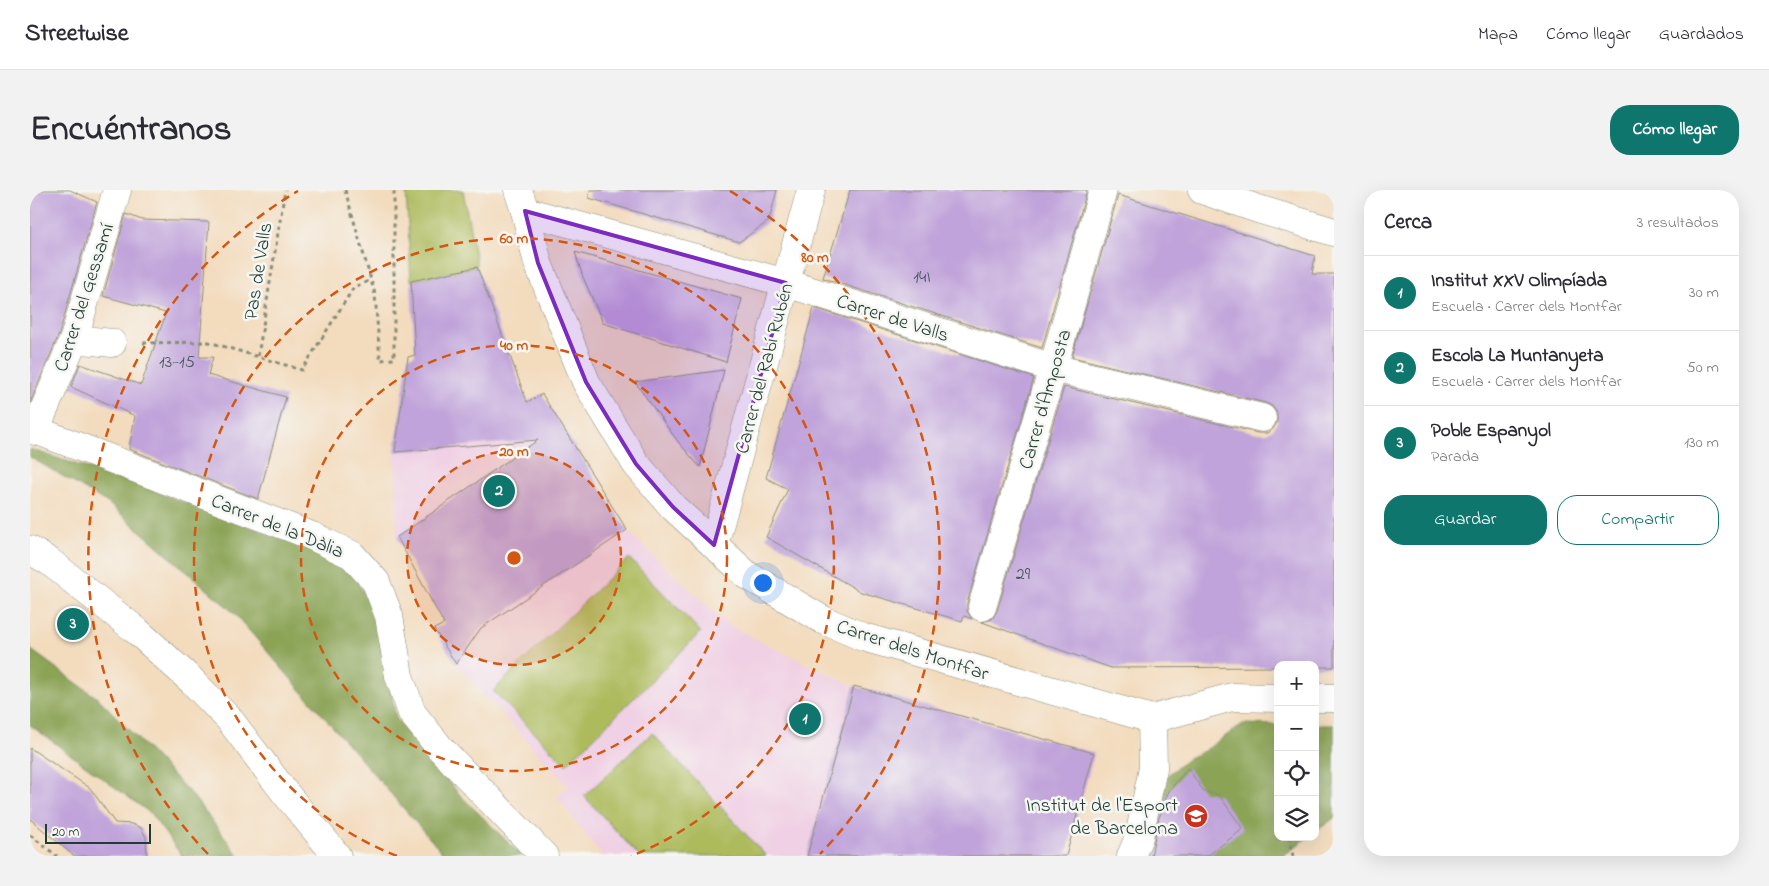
<!DOCTYPE html>
<html lang="es">
<meta charset="utf-8">
<style>
body{margin:0;font-family:"Indie Flower",sans-serif;background:#f2f2f3;color:#2b2b33}
.controls{position:absolute;right:15px;bottom:15px;display:grid;overflow:hidden;border-radius:10px;box-shadow:0 5px 20px #0002}
.controls button{width:45px;height:45px;display:grid;place-items:center;padding:0;border:0;border-bottom:1px solid #e1e1e2;background:#fff;color:#2b2b33;font:25px sans-serif}
.scale{position:absolute;left:15px;bottom:12px;width:106px;box-sizing:border-box;padding-left:5px;border:2px solid #1f3d34;border-top:0;font-size:14px;line-height:18px;white-space:nowrap;color:#1f3d34;-webkit-text-stroke:4px #f6f6f2;paint-order:stroke}
.you{position:absolute;left:732px;top:392px;width:18px;height:18px;margin:-12px;border:4px solid #fff;border-radius:50%;background:#1a73e8;box-shadow:0 0 0 8px #1a73e833}
.badge{display:grid;place-items:center;width:32px;height:32px;border-radius:50%;background:#0f766e;color:#fff;font-size:16px;font-weight:700}
.pin{position:absolute;translate:-50% -50%;border:2px solid #fff;box-shadow:0 1px 5px #0006}
.list{margin:0;padding:0;list-style:none}
h2{display:flex;justify-content:space-between;align-items:center;height:65px;margin:0;padding:0 20px;font-size:21px}
h2 small{font-size:16px;font-weight:400;color:#7c7c81}
.list li{display:grid;grid-template-columns:32px 1fr auto;gap:15px;align-items:center;box-sizing:border-box;height:75px;padding:0 20px;border-top:1px solid #e1e1e2}
.list b{display:block;font-size:19px;white-space:nowrap}
.list p{margin:0;font-size:16px;white-space:nowrap;color:#7c7c81}
.list em{font-size:16px;font-style:normal;color:#7c7c81}
.actions{display:flex;gap:10px;padding:15px 20px}
.actions a{flex:1;padding:11px 0;border:1px solid #0f766e;border-radius:20px;text-align:center;font-size:18px;color:#0f766e}
.actions .main{background:#0f766e;color:#fff}
.icon{flex:none;width:28px;height:28px;fill:none;stroke:currentColor;stroke-width:2;stroke-linecap:round;stroke-linejoin:round}
.map{position:relative;flex:none;width:1304px;height:666px;overflow:hidden;border-radius:20px}
header{display:flex;align-items:center;gap:30px;box-sizing:border-box;height:70px;padding:0 25px;background:#fff;border-bottom:1px solid #e1e1e2}
header strong{font-size:24px}
nav{display:flex;gap:28px;margin-inline-start:auto;font-size:18px}
.intro{display:flex;align-items:center;justify-content:space-between;box-sizing:border-box;height:120px;padding:0 30px}
h1{margin:0;font-size:35px}
.button{padding:12px 22px;border-radius:20px;background:#0f766e;color:#fff;font-size:18px;font-weight:700}
main{display:flex;gap:30px;padding:0 30px}
aside{flex:1;background:#fff;border-radius:20px;box-shadow:0 5px 20px #0002}
.map>svg:first-child{display:block}
.built{fill:#f0d0e4}
.green{fill:#adbb5d;stroke:#667c48}
.forest{fill:#8aa354;stroke:#547044}
.building{fill:#c0a3da}
.lines{fill:none;stroke-linecap:round;stroke-linejoin:round}
.street-casing{stroke:#898c78;stroke-width:29}
.secondary-casing{stroke:#898c78;stroke-width:29}
.path{stroke:#898c78;stroke-width:3;stroke-dasharray:4 4;stroke-linecap:butt}
.street{stroke:#fff;stroke-width:28}
.secondary{stroke:#fff;stroke-width:28}
.marked{fill:#7b2cbf;fill-opacity:0.2;stroke:#7b2cbf;stroke-width:4;stroke-linejoin:round}
.ring{fill:none;stroke:#d45610;stroke-width:2.5;stroke-dasharray:9 6}
.labels{text-anchor:middle;stroke-width:5;stroke-linejoin:round;paint-order:stroke}
.number-label{font-size:18px;fill:#47565e}
.street-label{font-size:20px;fill:#1f3d34;stroke:#f6f6f2}
.poi-label{font-size:20px;fill:#1f3d34;stroke:#f6f6f2;text-anchor:end}
.centre{fill:#d45610;stroke:#f6f6f2;stroke-width:2.5}
.ring-label{font-size:15px;text-anchor:middle;font-weight:bold;fill:#d45610;stroke:#f6f6f2;stroke-width:5;stroke-linejoin:round;paint-order:stroke}
</style>
<header>
<strong>Streetwise</strong>
<nav><a>Mapa</a><a>Cómo llegar</a><a>Guardados</a></nav>
</header>
<div class="intro"><h1>Encuéntranos</h1><a class="button">Cómo llegar</a></div>
<main>
<div class="map">
<svg width="1304" height="666" viewBox="0 0 1304 666">
<rect width="100%" height="100%" fill="#f6f6f2"/>
<filter id="ink" filterUnits="userSpaceOnUse"><feTurbulence type="fractalNoise" baseFrequency=".02" numOctaves="2"/><feDisplacementMap in="SourceGraphic" scale="10" xChannelSelector="R" yChannelSelector="G"/><feConvolveMatrix kernelMatrix="1 2 1 2 8 2 1 2 1" color-interpolation-filters="sRGB"/></filter>
<filter id="wash" filterUnits="userSpaceOnUse"><feTurbulence type="fractalNoise" baseFrequency=".0096" numOctaves="4" result="noise"/><feDisplacementMap in="SourceGraphic" scale="20" xChannelSelector="R" yChannelSelector="G"/><feGaussianBlur stdDeviation="1.12" result="paint"/><feColorMatrix in="noise" values="0 0 0 0 0 0 0 0 0 0 0 0 0 0 0 0 0 1.4 0 .05"/><feComposite in="paint" operator="in"/></filter>
<g filter="url(#wash)">
<rect width="100%" height="100%" fill="#f3dbbd"/>
<polygon class="built" points="447,77 497,212 512,204 597,341 699,436 823,496 1064,563 1039,657 1051,666 572,666 527,607 538,596 426,474 404,439 414,434 367,347 365,262 378,167 385,165 381,91"/>
<g class="green">
<polygon points="376,0 433,0 447,77 381,91"/>
<polygon points="599,368 671,442 536,575 463,501"/>
<polygon points="622,543 736,666 609,666 554,606"/>
</g>
<g class="forest">
<polygon points="0,259 108,295 311,371 344,416 366,528 429,604 492,666 415,666 203,422 78,313 0,267"/>
<polygon points="0,459 70,510 162,605 209,666 152,666 120,623 0,535"/>
<polygon points="1213,534 1248,535 1248,647 1278,647 1253,666 1110,666 1134,588 1159,568 1174,561"/>
<polygon points="1285,535 1304,535 1304,628 1285,642"/>
</g>
<g id="blocks">
<g class="building">
<polygon points="0,0 40,0 67,12 29,144 0,213"/>
<polygon points="560,0 747,0 739,31 709,52 559,8"/>
<polygon points="820,0 1057,0 1012,158 793,88"/>
<polygon points="1088,5 1285,66 1282,84 1304,84 1304,477 1285,477 1285,475 1248,475 1248,477 1081,478 952,432 962,429 967,421 1034,197 1228,243 1237,243 1243,239 1247,232 1247,223 1242,216 1236,213 1042,167"/>
<polygon points="96,24 112,30 179,32 169,167 183,167 178,185 256,207 228,309 99,259 105,226 41,197 50,174 111,195 136,123 73,106"/>
<polygon points="545,62 712,109 696,172 573,133 553,87"/>
<polygon points="447,77 497,212 512,204 597,340 451,438 426,474 404,439 414,434 367,347 508,250 365,262 378,167 385,165 381,91"/>
<polygon points="784,118 1004,188 937,413 937,421 942,429 934,426 932,431 831,402 736,347 758,299 736,288"/>
<polygon points="694,180 670,277 649,253 605,192"/>
<polygon points="824,496 1064,563 1036,666 777,666"/>
<polygon points="0,558 60,598 85,633 102,634 111,638 116,647 117,666 44,666 0,629"/>
<polygon points="1158,578 1174,602 1189,605 1213,639 1177,666 1121,666 1128,631 1135,610 1139,601"/>
</g>
</g>
</g>
<g filter="url(#ink)">
<use href="#blocks" fill-opacity="0" stroke="#898c78" stroke-width="1"/>
<g class="lines">
<g class="street-casing">
<g id="street">
<polyline points="488,0 495,21 508,73 556,192 606,274 643,317 717,385 793,430 833,447 1122,529 1202,507 1248,508"/>
<polyline points="1172,0 1228,19 1304,42"/>
<polyline points="495,21 756,93 1023,178 1232,228"/>
<polyline points="44,149 82,153"/>
<polyline points="0,238 282,346 322,365 346,392 359,426 369,486 382,523 410,558 514,666"/>
<polyline points="5,241 44,149 87,0"/>
<polyline points="684,355 781,0"/>
<polyline points="952,417 1023,178 1073,0"/>
<polyline points="1285,508 1304,508"/>
<polyline points="1101,666 1109,647 1123,578 1122,529"/>
</g>
</g>
<g class="secondary-casing">
<polyline id="secondary" points="0,360 20,372 107,441 162,491 199,529 256,604 307,666"/>
</g>
<g class="path">
<polyline points="315,0 345,104 350,170 364,169 364,0"/>
<polyline points="113,153 179,152 272,180 324,97 341,90"/>
<polyline points="228,166 255,0"/>
<polyline points="0,645 27,666"/>
<polyline points="1259,647 1263,666"/>
</g>
<use href="#street" class="street"/>
<use href="#secondary" class="secondary"/>
</g>
</g>
<path class="marked" d="M495 21 756 93 684 355 643 317 606 274 556 192 508 73Z"/>
<circle cx="484" cy="368" r="107" fill="#d45610" fill-opacity=".12"/>
<g class="ring">
<circle cx="484" cy="368" r="107"/>
<circle cx="484" cy="368" r="213"/>
<path d="M367 666A320 320 0 1 1 601 666"/>
<path d="M178 664A426 426 0 0 1 268 1M700 1A426 426 0 0 1 790 664"/>
</g>
<defs>
<g id="university-disc" transform="scale(1.25)"><circle r="9.5" fill="#c8321e" stroke="#f6f6f2"/><path d="M0-5L7-2L0 1L-7-2ZM-4 1L0 2.5L4 1V4Q0 6-4 4Z" fill="#fff"/></g>
</defs>
<g fill-rule="evenodd">
<use href="#university-disc" x="1166" y="626"/>
</g>
<g class="labels">
<g class="number-label">
<text x="892" y="92">14I</text>
<text x="147" y="177">13-15</text>
<text x="993" y="389">29</text>
</g>
<g class="street-label">
<text transform="translate(227 81) rotate(-81)" y="7">Pas de Valls</text>
<text transform="translate(53 107) rotate(-72)" y="7">Carrer del Gessamí</text>
<text transform="translate(863 127) rotate(18)" y="7">Carrer de Valls</text>
<text transform="translate(733 178) rotate(-75)" y="7">Carrer del Rabí Rubén</text>
<text transform="translate(1014 209) rotate(-74)" y="7">Carrer d'Amposta</text>
<text transform="translate(248 335) rotate(22)" y="7">Carrer de la Dàlia</text>
<text transform="translate(883 459) rotate(18)" y="7">Carrer dels Montfar</text>
</g>
<g class="poi-label">
<text x="1148" y="621">Institut de l'Esport<tspan x="1148" dy="23">de Barcelona</tspan></text>
</g>
</g>
<circle cx="484" cy="368" r="8" class="centre"/>
<g class="ring-label">
<text x="484" y="53">60 m</text>
<text x="785" y="72">80 m</text>
<text x="484" y="160">40 m</text>
<text x="484" y="266">20 m</text>
</g>
</svg>
<div class="controls">
<button>+</button>
<button>−</button>
<button><svg class="icon" aria-label="locate" viewBox="0 0 24 24"><circle cx="12" cy="12" r="6"/><path d="M12 2v4M12 18v4M2 12h4M18 12h4"/></svg></button>
<button><svg class="icon" aria-label="layers" viewBox="0 0 24 24"><path d="M12 4l9 5-9 5-9-5zM3 14l9 5 9-5"/></svg></button>
</div>
<div class="scale">20 m</div>
<div class="you"></div>
<div class="pin badge" style="left:775px;top:529px">1</div>
<div class="pin badge" style="left:469px;top:301px">2</div>
<div class="pin badge" style="left:43px;top:434px">3</div>
</div>
<aside>
<h2>Cerca<small>3 resultados</small></h2>
<ul class="list">
<li><span class="badge">1</span><div><b>Institut XXV Olimpíada</b><p>Escuela · Carrer dels Montfar</p></div><em>30 m</em></li>
<li><span class="badge">2</span><div><b>Escola La Muntanyeta</b><p>Escuela · Carrer dels Montfar</p></div><em>50 m</em></li>
<li><span class="badge">3</span><div><b>Poble Espanyol</b><p>Parada</p></div><em>130 m</em></li>
</ul>
<div class="actions"><a class="main">Guardar</a><a>Compartir</a></div>
</aside>
</main>
